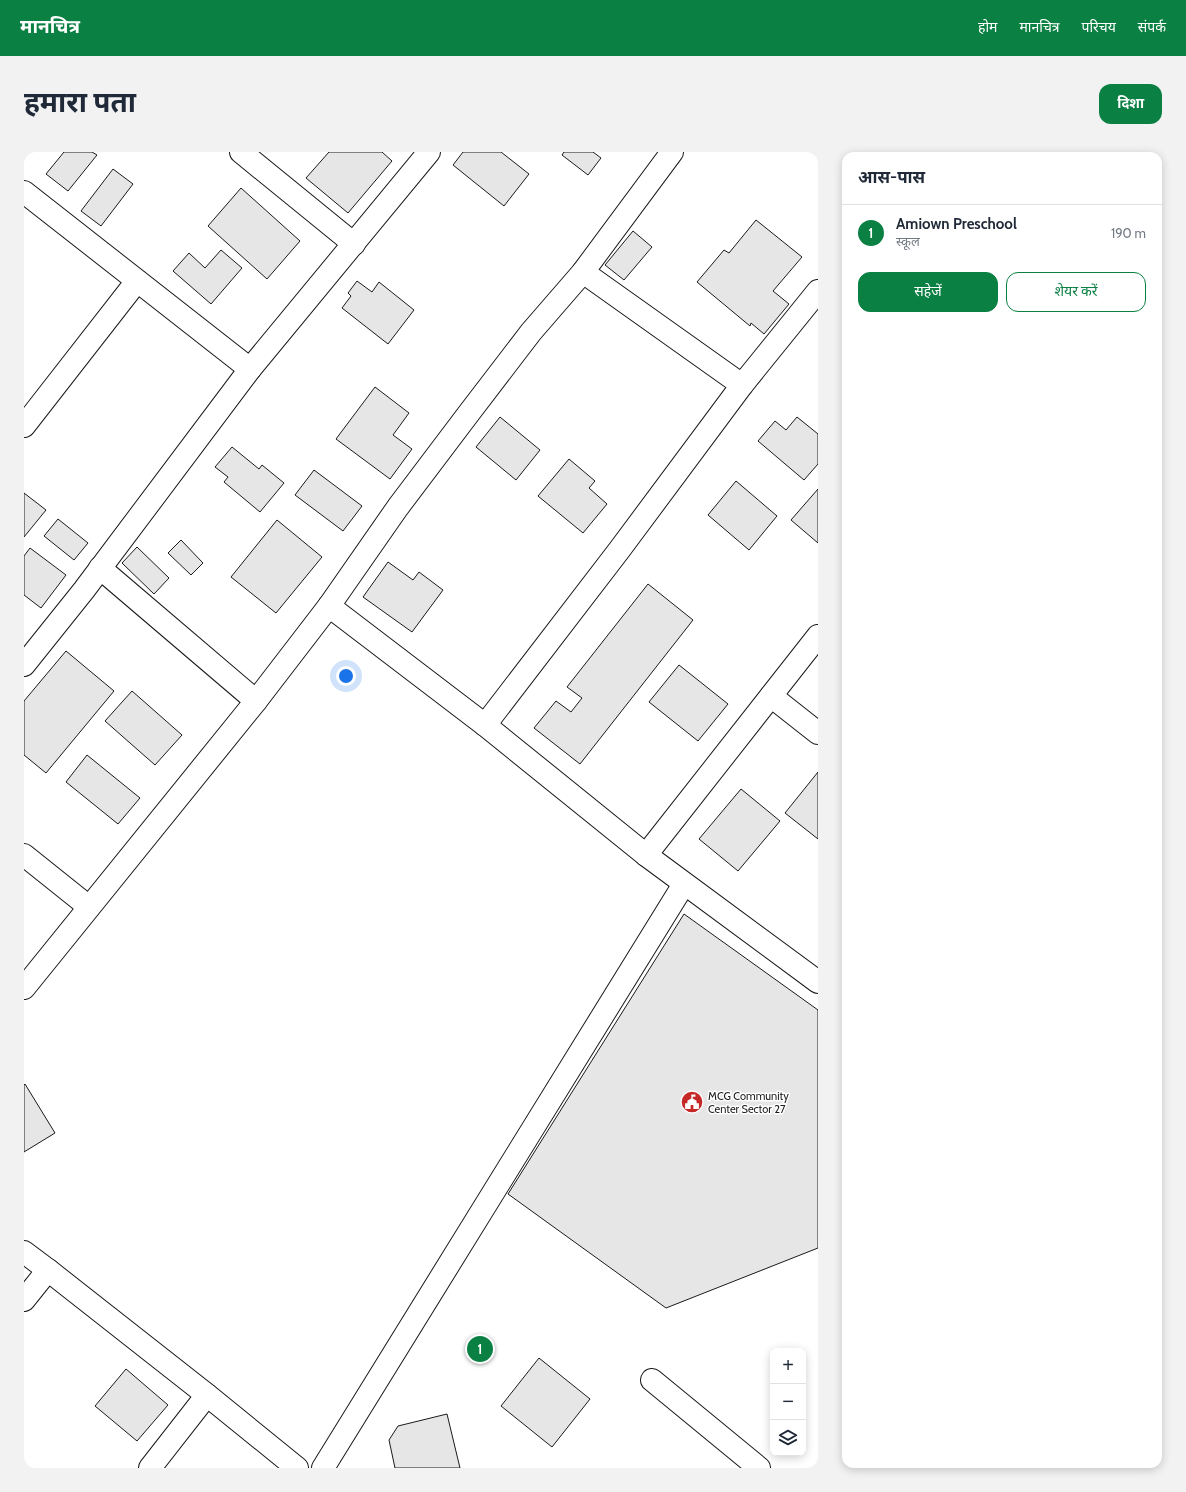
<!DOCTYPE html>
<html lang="hi">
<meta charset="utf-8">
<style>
body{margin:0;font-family:Cabin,"Noto Sans Devanagari",sans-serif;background:#f2f2f3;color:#1f2937}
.controls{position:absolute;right:12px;bottom:12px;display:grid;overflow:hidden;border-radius:8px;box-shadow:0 2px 10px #0003}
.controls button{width:36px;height:36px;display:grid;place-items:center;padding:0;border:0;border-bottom:1px solid #e0e1e3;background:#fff;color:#1f2937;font:20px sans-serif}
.you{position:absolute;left:322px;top:524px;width:14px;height:14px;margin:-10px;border:3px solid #fff;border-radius:50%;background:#1a73e8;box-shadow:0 0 0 6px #1a73e833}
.badge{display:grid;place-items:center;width:26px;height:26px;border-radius:50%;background:#0b8043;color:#fff;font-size:13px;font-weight:700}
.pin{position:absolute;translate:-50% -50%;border:2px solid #fff;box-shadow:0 1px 4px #0006}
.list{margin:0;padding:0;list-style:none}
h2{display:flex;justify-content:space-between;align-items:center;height:52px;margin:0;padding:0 16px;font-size:17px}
h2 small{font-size:13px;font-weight:400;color:#747a83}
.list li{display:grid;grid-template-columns:26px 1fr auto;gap:12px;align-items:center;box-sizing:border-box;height:56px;padding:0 16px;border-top:1px solid #e0e1e3}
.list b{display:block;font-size:15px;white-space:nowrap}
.list p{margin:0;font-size:13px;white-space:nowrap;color:#747a83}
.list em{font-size:13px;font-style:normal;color:#747a83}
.actions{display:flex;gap:8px;padding:12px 16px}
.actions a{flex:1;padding:9px 0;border:1px solid #0b8043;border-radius:12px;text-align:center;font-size:14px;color:#0b8043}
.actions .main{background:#0b8043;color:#fff}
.icon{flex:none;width:22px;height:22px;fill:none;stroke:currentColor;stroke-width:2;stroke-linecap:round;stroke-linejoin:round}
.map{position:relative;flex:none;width:794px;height:1316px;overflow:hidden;border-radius:12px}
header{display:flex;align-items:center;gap:24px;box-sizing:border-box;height:56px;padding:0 20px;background:#0b8043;color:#fff}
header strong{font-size:19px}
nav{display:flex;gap:22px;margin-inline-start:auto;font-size:14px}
.intro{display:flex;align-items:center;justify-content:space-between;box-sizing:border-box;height:96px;padding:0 24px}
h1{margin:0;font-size:28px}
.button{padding:10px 18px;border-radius:12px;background:#0b8043;color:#fff;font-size:14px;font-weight:700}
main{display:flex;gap:24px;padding:0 24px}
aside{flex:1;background:#fff;border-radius:12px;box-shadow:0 2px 10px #0003}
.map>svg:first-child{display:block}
.building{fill:#e6e6e6;stroke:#1a1a1a}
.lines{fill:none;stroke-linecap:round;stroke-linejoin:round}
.minor-casing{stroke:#1a1a1a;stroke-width:24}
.minor{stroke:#fff;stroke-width:22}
.labels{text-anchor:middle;stroke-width:3;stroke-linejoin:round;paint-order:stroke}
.poi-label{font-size:11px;fill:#1a1a1a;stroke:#fff;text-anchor:start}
</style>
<header>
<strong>मानचित्र</strong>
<nav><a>होम</a><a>मानचित्र</a><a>परिचय</a><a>संपर्क</a></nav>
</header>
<div class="intro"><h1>हमारा पता</h1><a class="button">दिशा</a></div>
<main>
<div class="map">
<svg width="794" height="1316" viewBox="0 0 794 1316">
<rect width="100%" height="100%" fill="#fff"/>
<g class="building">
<polygon points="40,0 68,0 73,3 44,39 22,22"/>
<polygon points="305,0 358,0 368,9 324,61 282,26"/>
<polygon points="439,0 477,0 505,22 480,54 429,13"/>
<polygon points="540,0 569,0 577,6 564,23 538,3"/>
<polygon points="89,17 109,32 77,74 57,59"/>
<polygon points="217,36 276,89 243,127 184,74"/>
<polygon points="732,68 778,105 749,139 765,152 740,182 727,171 726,174 673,130 700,98 705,101"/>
<polygon points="609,79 628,95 600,128 581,113"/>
<polygon points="197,98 218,116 187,152 149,119 165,101 181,116"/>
<polygon points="333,129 348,140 355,130 390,158 364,192 318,156 327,144 324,141"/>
<polygon points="351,235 385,261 369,283 388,297 366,327 312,287"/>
<polygon points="476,265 516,298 492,328 452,295"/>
<polygon points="773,265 794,282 794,312 780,328 734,289 751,269 762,278"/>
<polygon points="208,295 235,317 238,313 260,331 236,360 200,330 204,325 191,315"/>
<polygon points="545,307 571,329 565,336 583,352 559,381 514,344"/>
<polygon points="290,318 338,354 319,379 271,343"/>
<polygon points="712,329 753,364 725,398 684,363"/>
<polygon points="794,337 794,391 767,368"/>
<polygon points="0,341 22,358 0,385"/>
<polygon points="34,367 64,391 50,408 20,384"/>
<polygon points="253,368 298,405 252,461 207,425"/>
<polygon points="157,388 179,411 167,423 144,401"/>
<polygon points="113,395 145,426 130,442 98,411"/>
<polygon points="6,396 42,423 17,456 0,443 0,404"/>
<polygon points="364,410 389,428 395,420 419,438 388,480 339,445"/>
<polygon points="624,432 669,468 556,612 510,576 532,549 547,560 558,546 543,535"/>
<polygon points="42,499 90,539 22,621 0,603 0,549"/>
<polygon points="655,513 704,552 674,589 625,550"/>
<polygon points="108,539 158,583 131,613 81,569"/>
<polygon points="63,603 116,646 94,672 42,630"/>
<polygon points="794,620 794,687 761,661"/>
<polygon points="717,637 756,669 714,719 675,687"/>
<polygon points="660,762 794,858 794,1096 642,1156 484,1042"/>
<polygon points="1,932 31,981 0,1000 0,933"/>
<polygon points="515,1206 566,1247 528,1295 477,1254"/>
<polygon points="102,1217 144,1253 113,1289 71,1254"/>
<polygon points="423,1262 436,1316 371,1316 365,1288 374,1274"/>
</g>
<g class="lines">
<g class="minor-casing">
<g id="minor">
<polyline points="217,0 330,92"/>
<polyline points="0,40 226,217"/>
<polyline points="559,120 718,233"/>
<polyline points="0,274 113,129"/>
<polyline points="76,416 232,549"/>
<polyline points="305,454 461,573 622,703 794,830"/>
<polyline points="0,513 60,438 226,217 405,0"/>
<polyline points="747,544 794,581"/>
<polyline points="461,573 596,397 718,233 794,139"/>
<polyline points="0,703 65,755"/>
<polyline points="622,703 794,484"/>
<polyline points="0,836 232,549 305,454 374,355 445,261 507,180 559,120 648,0"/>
<polyline points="0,1100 24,1118"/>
<polyline points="0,1148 24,1118 183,1243 273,1316"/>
<polyline points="628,1228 735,1316"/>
<polyline points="126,1316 183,1243"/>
<polyline points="299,1316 660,732"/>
</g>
</g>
<use href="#minor" class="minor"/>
</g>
<defs>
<g id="civic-disc" transform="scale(1.15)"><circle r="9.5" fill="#c62828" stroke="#fff"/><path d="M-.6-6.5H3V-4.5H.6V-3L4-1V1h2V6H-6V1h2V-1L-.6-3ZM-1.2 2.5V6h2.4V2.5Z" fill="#fff"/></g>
</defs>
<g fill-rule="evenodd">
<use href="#civic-disc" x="668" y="950"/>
</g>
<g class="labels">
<g class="poi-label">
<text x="684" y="948">MCG Community<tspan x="684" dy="13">Center Sector 27</tspan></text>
</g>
</g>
</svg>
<div class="controls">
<button>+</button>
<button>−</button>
<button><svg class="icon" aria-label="layers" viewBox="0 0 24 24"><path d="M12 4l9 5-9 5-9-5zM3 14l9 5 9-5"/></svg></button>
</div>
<div class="you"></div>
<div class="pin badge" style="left:456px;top:1197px">1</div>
</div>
<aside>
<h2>आस-पास<small></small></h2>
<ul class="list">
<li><span class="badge">1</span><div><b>Amiown Preschool</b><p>स्कूल</p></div><em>190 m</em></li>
</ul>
<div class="actions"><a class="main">सहेजें</a><a>शेयर करें</a></div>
</aside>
</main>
